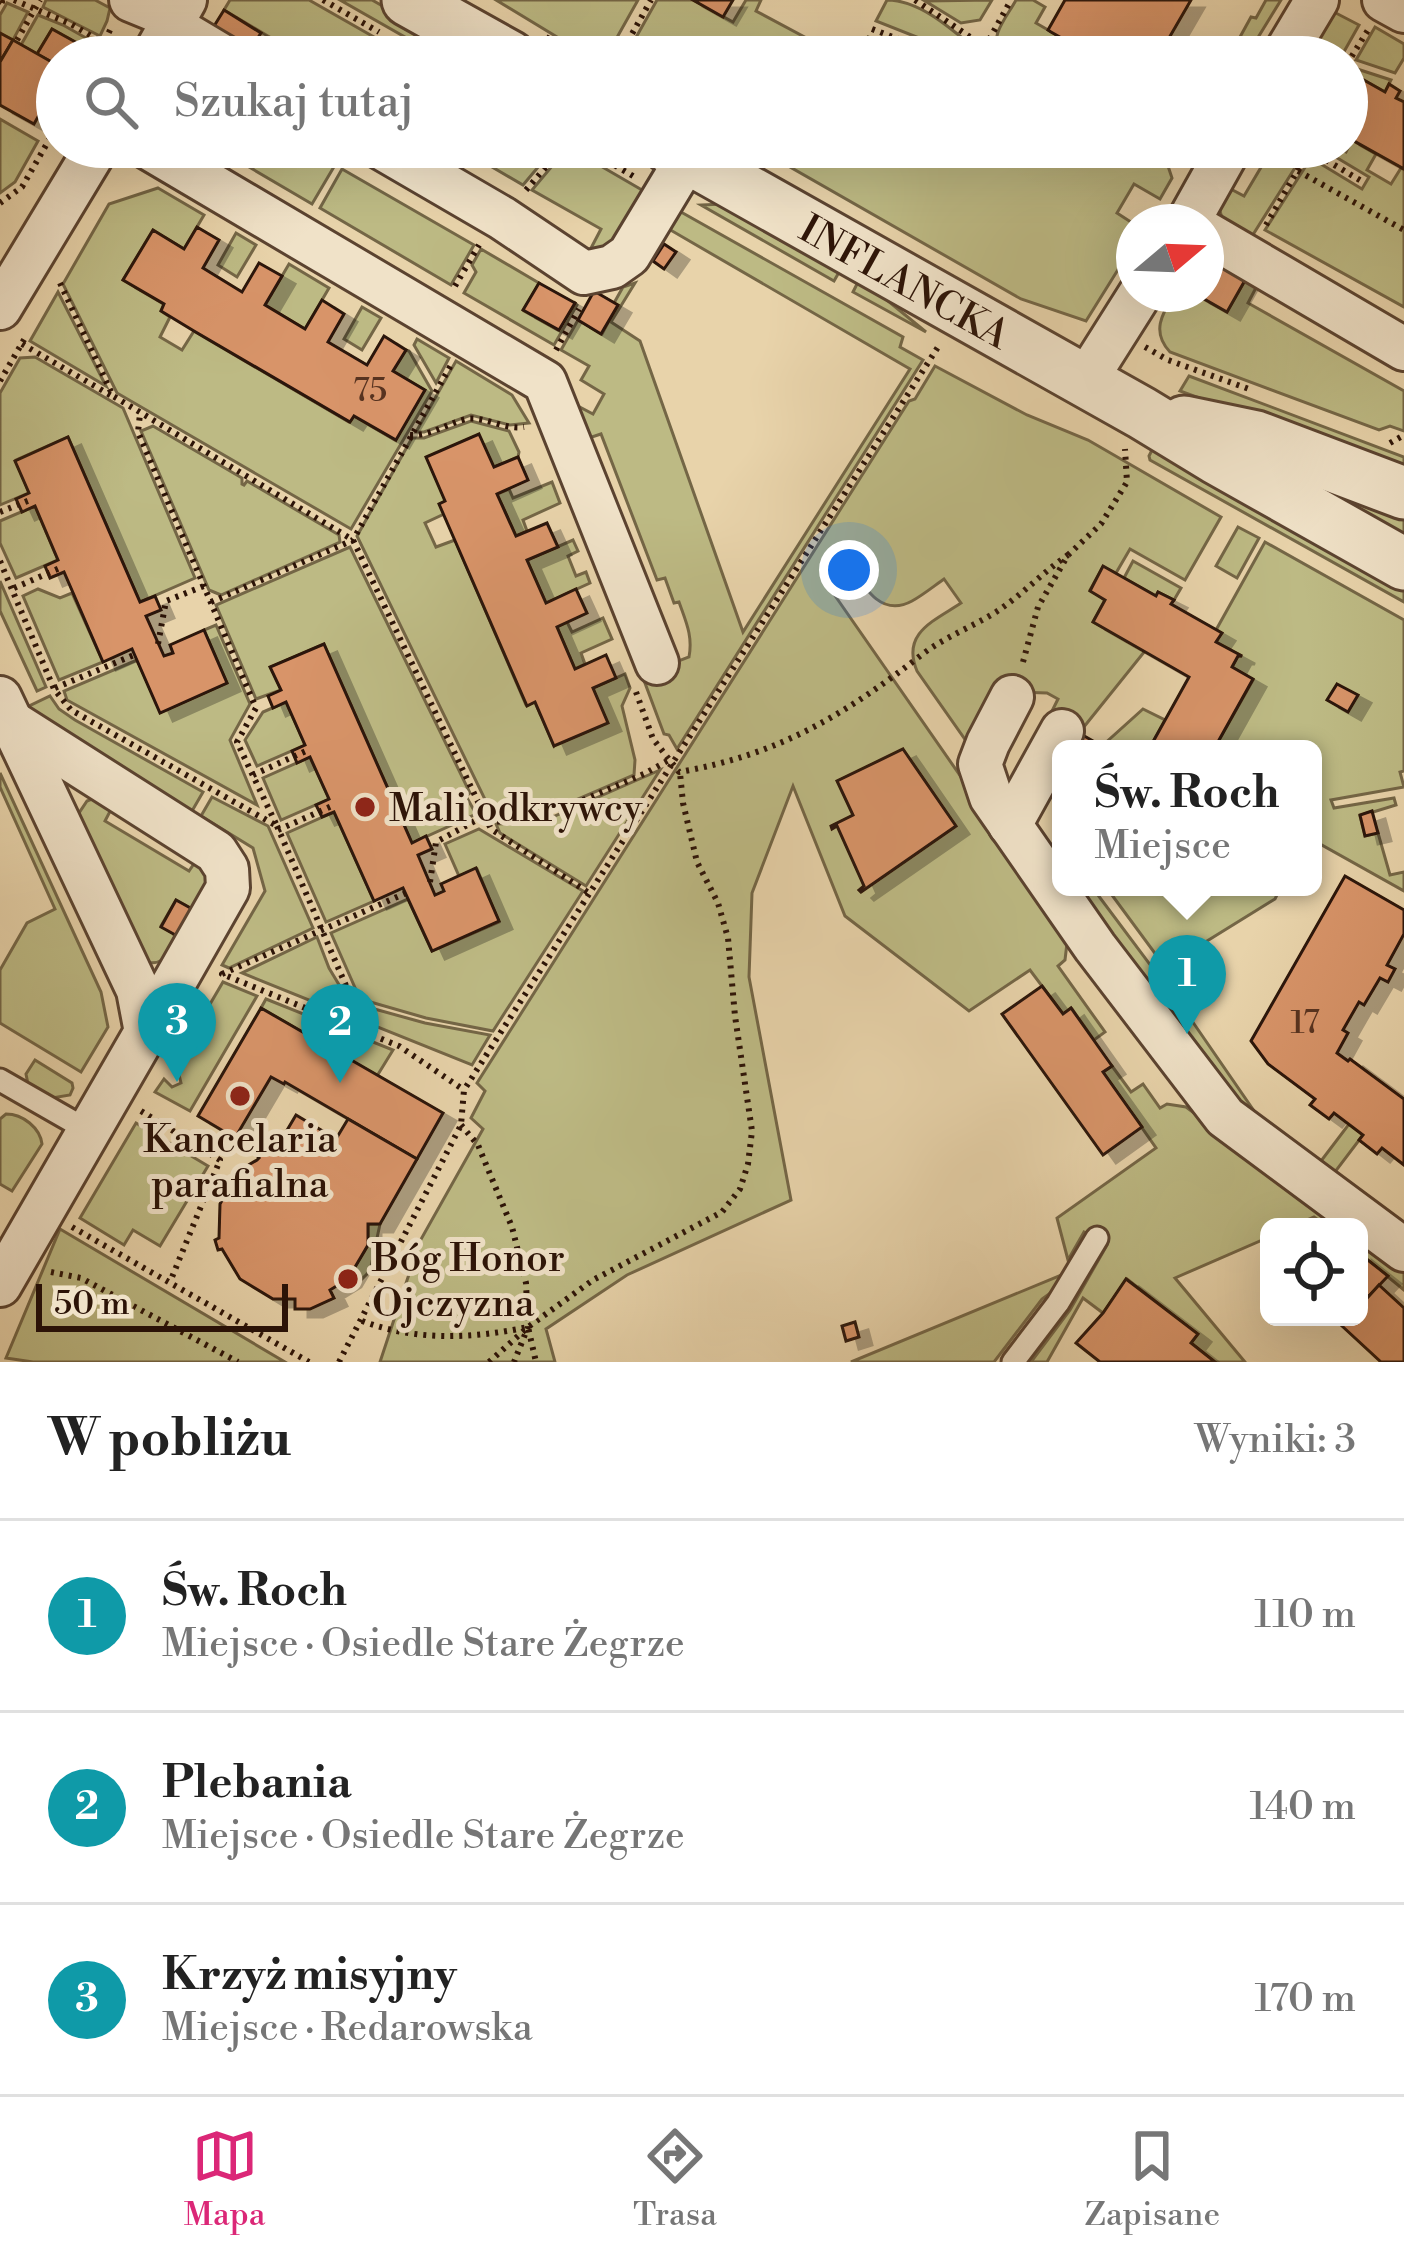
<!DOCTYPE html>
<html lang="pl">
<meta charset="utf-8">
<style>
body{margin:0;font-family:"Libre Bodoni",serif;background:#f6f6f6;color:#222}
.controls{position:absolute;right:36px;bottom:36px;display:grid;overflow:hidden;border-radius:18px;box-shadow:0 12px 48px #0002}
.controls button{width:108px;height:108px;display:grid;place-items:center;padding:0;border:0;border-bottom:3px solid #e0e0e0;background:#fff;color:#222;font:60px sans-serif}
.compass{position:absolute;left:1116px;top:204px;width:108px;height:108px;border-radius:50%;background:#fff;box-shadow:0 12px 48px #0002;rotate:71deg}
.scale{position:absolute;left:36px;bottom:30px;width:252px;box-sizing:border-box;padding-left:12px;border:6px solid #2c1307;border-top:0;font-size:33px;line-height:42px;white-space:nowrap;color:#2c1307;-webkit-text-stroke:9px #f0e2c8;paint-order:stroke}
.you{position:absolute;left:849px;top:570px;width:42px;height:42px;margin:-30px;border:9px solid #fff;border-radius:50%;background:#1a73e8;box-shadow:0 0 0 18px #1a73e833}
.badge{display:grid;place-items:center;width:78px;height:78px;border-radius:50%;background:#db2777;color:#fff;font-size:39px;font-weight:700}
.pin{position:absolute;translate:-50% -99px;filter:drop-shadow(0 3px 6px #0008)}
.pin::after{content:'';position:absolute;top:63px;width:42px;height:36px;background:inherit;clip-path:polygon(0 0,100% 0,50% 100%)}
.popup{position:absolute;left:1052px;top:740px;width:270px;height:156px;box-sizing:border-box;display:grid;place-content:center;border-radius:18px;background:#fff;filter:drop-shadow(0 3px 9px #0005);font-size:39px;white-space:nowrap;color:#767676}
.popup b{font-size:45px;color:#222}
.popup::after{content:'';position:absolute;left:50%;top:100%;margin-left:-24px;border:24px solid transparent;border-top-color:#fff}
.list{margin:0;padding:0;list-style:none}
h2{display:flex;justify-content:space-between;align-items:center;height:156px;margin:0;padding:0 48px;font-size:51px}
h2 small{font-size:39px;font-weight:400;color:#767676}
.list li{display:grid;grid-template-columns:78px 1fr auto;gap:36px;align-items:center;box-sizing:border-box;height:192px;padding:0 48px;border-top:3px solid #e0e0e0}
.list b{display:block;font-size:45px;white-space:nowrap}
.list p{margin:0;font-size:39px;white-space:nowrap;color:#767676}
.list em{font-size:39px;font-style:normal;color:#767676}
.icon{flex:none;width:66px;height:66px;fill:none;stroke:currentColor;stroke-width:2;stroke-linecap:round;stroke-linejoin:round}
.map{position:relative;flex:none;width:1404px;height:1362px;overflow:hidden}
.search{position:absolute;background:#fff;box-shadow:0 12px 48px #0002;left:36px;right:36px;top:36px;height:132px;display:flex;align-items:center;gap:30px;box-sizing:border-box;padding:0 42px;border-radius:66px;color:#767676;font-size:45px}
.sheet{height:732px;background:#fff}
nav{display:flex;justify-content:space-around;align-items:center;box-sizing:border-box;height:168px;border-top:3px solid #e0e0e0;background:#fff;font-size:33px;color:#767676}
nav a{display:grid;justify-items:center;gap:6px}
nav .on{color:#db2777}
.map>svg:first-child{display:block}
.green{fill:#bdba84;stroke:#746646;stroke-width:3}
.building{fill:#d89469;stroke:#2c1307;stroke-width:3;filter:url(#shadow)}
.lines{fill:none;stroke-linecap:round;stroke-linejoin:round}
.service-casing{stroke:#5b4330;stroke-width:27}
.minor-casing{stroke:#5b4330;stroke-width:48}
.tertiary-casing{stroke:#5b4330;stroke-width:57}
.path{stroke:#2c1307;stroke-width:6;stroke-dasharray:3 6;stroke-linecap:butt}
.service{stroke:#f0e2c8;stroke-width:21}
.minor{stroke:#f0e2c8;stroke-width:42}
.tertiary{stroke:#f0e2c8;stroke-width:51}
.poi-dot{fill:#8f2418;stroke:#f0e2c8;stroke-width:4.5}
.labels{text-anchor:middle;stroke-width:10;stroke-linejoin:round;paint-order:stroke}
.number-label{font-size:33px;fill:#573320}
.street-label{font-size:39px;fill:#2c1307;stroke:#f0e2c8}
.poi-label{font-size:39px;fill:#2c1307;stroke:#f0e2c8;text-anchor:start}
</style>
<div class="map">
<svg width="1404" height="1362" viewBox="0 0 1404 1362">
<defs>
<filter id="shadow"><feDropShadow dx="13" dy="8" stdDeviation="0" flood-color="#0004"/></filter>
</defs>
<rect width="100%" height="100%" fill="#e8d3aa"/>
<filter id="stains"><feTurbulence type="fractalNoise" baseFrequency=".00167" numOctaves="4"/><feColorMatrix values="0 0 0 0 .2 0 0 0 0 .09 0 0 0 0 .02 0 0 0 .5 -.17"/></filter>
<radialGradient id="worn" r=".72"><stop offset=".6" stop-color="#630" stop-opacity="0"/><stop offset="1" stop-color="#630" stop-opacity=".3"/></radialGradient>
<g class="green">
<polygon points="46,0 95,0 110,8 107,21 100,36 43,7"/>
<polygon points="230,0 309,0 409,57 303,57 224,10"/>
<polygon points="340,0 372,0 472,57 440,57"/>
<polygon points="496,0 638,0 606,57 590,57"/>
<polygon points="657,0 693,0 733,22 746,0 761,0 756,11 842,57 625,57"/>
<path d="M887 0C923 0 958 35 985 57H967L876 21Z"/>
<polygon points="992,0 980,20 961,23 925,1"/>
<path d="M1016 0H1033L1045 7 1036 23 1074 45 1067 57 999 55C989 35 1007 17 1016 0Z"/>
<polygon points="1266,0 1281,0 1246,57 1229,57 1251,17 1256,18"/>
<polygon points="7,3 28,12 13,40 0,33 0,15"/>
<polygon points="1332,11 1359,25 1341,57 1326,57 1307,45"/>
<polygon points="38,15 63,25 95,43 87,57 72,57 79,44 52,29 37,54 21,45"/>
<polygon points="1375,27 1404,44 1404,58 1395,73 1356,60"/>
<polygon points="868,37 918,57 857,57"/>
<polygon points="1351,67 1391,80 1385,92 1362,79 1347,106 1347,74"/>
<polygon points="0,119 38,141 15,182 0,193"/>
<polygon points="1352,140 1376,154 1367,170 1391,184 1401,168 1404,169 1404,307 1265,230 1311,158 1362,189 1369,177 1319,147 1336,147 1346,152"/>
<polygon points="215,147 304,147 335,165 312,204"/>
<polygon points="458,147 555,147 523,185"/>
<polygon points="568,147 642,190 640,203 613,248 590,250 601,229 532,190"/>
<polygon points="755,147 1135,147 1168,166 1172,178 1160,199 1134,184 1117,213 1134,224 1134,244 1086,321 1021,299"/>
<path d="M1273 147H1292L1303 155 1249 241C1224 222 1213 219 1223 185L1244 196Z"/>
<polygon points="342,169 474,245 451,285 320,208"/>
<polygon points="158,188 204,215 184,249 153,230 123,280 164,304 161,311 170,317 160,337 182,350 194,331 349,422 354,416 395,440 393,371 406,350 409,351 432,391 351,529 117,393 63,284 109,204"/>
<polygon points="724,204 842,267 834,281 701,205"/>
<path d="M681 212 903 337 900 347 923 360 677 749 669 735 664 734 642 675 689 657C693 636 686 622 679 602L674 603 665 578 657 580 601 434 586 439 572 403 593 414 604 394 581 380 589 366 561 350 578 320 602 334 617 306 614 303 623 287 635 283 611 322 640 341 743 632 910 369 667 228 671 219Z"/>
<polygon points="236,233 256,245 237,277 218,265"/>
<polygon points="481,249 539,283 524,311 558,330 575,303 577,305 554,345 464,293 476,272 472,265"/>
<polygon points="289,264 329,288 305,329 265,305"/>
<path d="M1248 275 1259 282 1248 303 1404 391V431L1390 426 1379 430 1170 352C1151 332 1162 314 1174 294H1200V297L1227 312Z"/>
<polygon points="860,278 926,332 853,292"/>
<polygon points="58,292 106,386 30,341"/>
<polygon points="362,307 381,318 362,350 344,339"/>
<polygon points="417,339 449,358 436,383 414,345"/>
<polygon points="35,357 123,408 195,578 140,602 68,437 16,460 29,493 0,505 0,393 20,358"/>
<polygon points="456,361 512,395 529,423 510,425 471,415 424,432 416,432"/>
<path d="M935 366 1027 415 1088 440 1221 517 1185 580 1130 549 1116 573 1103 567 1090 590 1105 600 1093 622 1145 651 1079 733 1049 717 1058 699 1047 693 1015 692 969 745 917 671C901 633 934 621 961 603L944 579C934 586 923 595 912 601 879 619 862 583 847 560L822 577 1039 889 1067 943 1065 960 1058 966 1105 1032 1094 1040 1072 1009 1063 1014 1030 970 969 1011 845 916 793 786 752 893 749 977 791 1200 627 1275 546 1329 555 1362H380L420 1241 483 1129 471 1118 485 1091 477 1083 909 401 915 399Z"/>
<polygon points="1189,376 1404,457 1404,473 1180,391"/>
<polygon points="471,421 509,431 519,452 518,457 494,467 445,501 444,514 425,523 436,547 455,540 526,705 535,702 554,746 593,688 625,674 630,688 622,706 635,760 634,775 539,816 494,818 357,536 412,438 424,438"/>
<polygon points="153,426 242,478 242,484 244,485 247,481 339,535 340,542 221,595 209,590 141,431"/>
<polygon points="1155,444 1404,584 1404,602 1150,460 1149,456"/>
<polygon points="1290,470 1404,512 1404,544"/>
<polygon points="552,482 560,503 523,520 527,531 516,536 497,494 509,489 513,498"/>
<polygon points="35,506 58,560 16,578 0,543 0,521"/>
<polygon points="1238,527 1259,538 1237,578 1216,566"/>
<polygon points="573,540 578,551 568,556 576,576 586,572 590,583 546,603 527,560"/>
<polygon points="1265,542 1404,620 1404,771 1400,772 1404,787 1331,800 1334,808 1394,798 1396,805 1360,816 1365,836 1378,833 1390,875 1404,872 1404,891 1313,840 1313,749 1214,749 1253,680 1232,667 1238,656 1242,656 1216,642 1221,633 1216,630"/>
<polygon points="350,547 470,793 466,796 476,814 412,843 324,644 271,667 281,690 256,699 216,605"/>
<polygon points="1133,561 1181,588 1174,600 1158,592 1156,596 1124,578"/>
<polygon points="0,581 46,687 37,691 0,611"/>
<polygon points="38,589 60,598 72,593 103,662 59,680 23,596"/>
<polygon points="603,618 612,639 581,653 585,664 575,669 557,627 567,622 572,632"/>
<polygon points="216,625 250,704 230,740 257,805 67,700 64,691 137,660 161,712 227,683 204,630"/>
<polygon points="50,696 59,709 75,720 203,792 192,811 23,709"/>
<polygon points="286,702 305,745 257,766 245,740 263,712"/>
<polygon points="1143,709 1165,720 1149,749 1107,749 1102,746"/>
<polygon points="310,757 329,799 281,820 263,778"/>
<polygon points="660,770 586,886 500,833 496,824 541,822"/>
<polygon points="0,773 101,992 108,1027 81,1072 0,1023 0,970 27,923 55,909 0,787"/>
<path d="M97 797 116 800 105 821 189 871 202 852 211 879 194 910 176 900 161 926 179 937C168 956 162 969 139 960L77 816 87 801Z"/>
<polygon points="212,797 268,826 313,928 229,968 222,965 265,891 253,848 201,816"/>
<polygon points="334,812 374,901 326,922 287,833"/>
<polygon points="479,829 583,891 493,1031 426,1018 360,999 331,933 408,899 432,951 499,922 477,869 459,876 445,844"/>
<polygon points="1085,887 1092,887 1190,1018 1263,1124 1236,1111 1086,898"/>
<polygon points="1106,887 1281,887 1275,899 1165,967"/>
<polygon points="317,937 329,968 350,1003 346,1015 242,973"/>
<polygon points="223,982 257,996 190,1111 155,1092 164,1079 172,1087 181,1083 176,1062"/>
<polygon points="266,999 393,1050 377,1076 261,1008"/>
<polygon points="360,1005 425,1023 490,1035 472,1065 355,1018"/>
<polygon points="35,1060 72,1083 73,1088 70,1095 52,1098 28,1084 26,1074"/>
<polygon points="1112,1066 1131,1092 1143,1084 1160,1108 1167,1104 1186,1107 1347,1227 1328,1227 1314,1217 1291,1227 1269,1227 1269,1237 1175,1278 1245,1362 1215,1362 1191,1343 1197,1334 1127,1279 1103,1313 1083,1298 1047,1362 1031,1362 1070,1310 1107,1245 1084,1232 1068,1260 1057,1218 1156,1148 1103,1072"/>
<path d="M6 1114C23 1114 40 1128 42 1144L12 1191 0 1184V1119Z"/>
<polygon points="136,1123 208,1166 160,1246 133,1230 124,1245 80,1218"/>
<polygon points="1349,1124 1363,1135 1335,1172 1321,1161"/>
<polygon points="368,1224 380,1224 370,1271 362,1279 351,1273 368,1245"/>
<polygon points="60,1229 285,1362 33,1362 6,1358"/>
<polygon points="1359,1236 1404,1270 1404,1290 1359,1253"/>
<polygon points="1071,1271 1056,1289 1042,1299 994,1362 851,1362"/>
</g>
<g class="building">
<polygon points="693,0 733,0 723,17"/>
<polygon points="1065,0 1191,0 1158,57 1095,57 1051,32 1048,30"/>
<polygon points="224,10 261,33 248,53 211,31"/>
<polygon points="52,29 79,44 72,57 57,57 57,65 37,54"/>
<polygon points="0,33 13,40 0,62"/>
<polygon points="13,40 57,65 57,83 34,124 0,105 0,62"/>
<polygon points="1362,79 1385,92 1389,84 1400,91 1396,98 1404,102 1404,169 1347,137 1347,106"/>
<polygon points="197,227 219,240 203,268 242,292 259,263 282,276 265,305 305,329 322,300 344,314 328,342 367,365 384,336 406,350 393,371 425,390 396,440 354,416 350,422 194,331 161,311 164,304 123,280 153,230 184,249"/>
<polygon points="664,244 676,252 664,269 653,261"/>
<polygon points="1220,259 1248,275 1227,312 1199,296 1206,294 1206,284"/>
<polygon points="539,283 575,303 559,330 523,310"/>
<polygon points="594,291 618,305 601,334 578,320"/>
<polygon points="479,434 494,467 518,457 528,480 497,494 516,536 547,523 558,547 527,560 546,603 576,589 587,613 557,627 575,669 606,655 616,678 593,688 608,723 554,746 535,702 527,706 439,504 445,501 426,457"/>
<polygon points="68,437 140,602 155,596 161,610 146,616 164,656 173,653 170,645 204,630 227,683 160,713 132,649 103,662 64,572 50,578 45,566 58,560 35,506 22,512 16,499 29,493 15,461"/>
<polygon points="1103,566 1156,596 1158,592 1174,600 1171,604 1222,633 1216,642 1242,656 1238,656 1232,667 1253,679 1214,749 1203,744 1200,749 1149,749 1189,677 1093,622 1105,600 1090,591"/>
<polygon points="324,644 412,843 426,836 432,849 418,855 435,895 444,891 441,884 476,868 499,921 432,951 403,888 374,901 334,812 322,817 316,805 329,799 310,757 297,763 292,751 305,745 286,702 273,708 268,696 281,690 270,667"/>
<polygon points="1337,684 1358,695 1348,712 1327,700"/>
<polygon points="1079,733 1107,749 1070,749"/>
<polygon points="903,749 956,826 861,892 859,890 864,886 837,826 832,829 831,826 853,815 837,781"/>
<polygon points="1372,811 1378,833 1365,836 1360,815"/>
<polygon points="1345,876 1404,910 1404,934 1387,965 1395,969 1388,982 1380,978 1364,1005 1359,1002 1343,1030 1348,1033 1337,1053 1348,1061 1350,1059 1404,1099 1404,1165 1382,1148 1377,1154 1359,1140 1363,1135 1334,1113 1329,1119 1310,1105 1315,1099 1268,1064 1251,1041"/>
<polygon points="176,900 194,910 179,937 161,927"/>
<polygon points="1042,986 1063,1014 1071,1008 1112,1066 1103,1072 1142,1127 1103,1155 1002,1014"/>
<polygon points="261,1008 443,1113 417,1159 285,1082 284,1084 271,1077 235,1138 198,1116"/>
<polygon points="296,1115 336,1139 348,1119 417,1159 380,1224 368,1224 368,1245 348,1279 330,1290 334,1298 310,1309 295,1309 295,1299 273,1299 240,1279 222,1249 218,1250 215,1240 219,1238 220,1204 240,1170 257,1160 259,1158 254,1152 272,1142 280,1142"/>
<polygon points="1359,1253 1388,1276 1369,1296 1359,1291"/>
<polygon points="1126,1279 1198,1334 1191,1343 1215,1362 1100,1362 1076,1343 1103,1313"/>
<polygon points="1379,1285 1404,1308 1404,1362 1381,1362 1342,1326 1350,1317 1359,1317 1359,1307"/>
<polygon points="855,1322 859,1337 846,1341 842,1326"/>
</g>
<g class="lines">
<g class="service-casing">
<g id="service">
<polyline points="0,1080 89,1131"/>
<polyline points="1013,1362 1058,1303 1097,1238"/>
</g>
</g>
<g class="minor-casing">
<g id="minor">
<polyline points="131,0 175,18"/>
<polyline points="1384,0 1404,11"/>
<polyline points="172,26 224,57"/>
<polyline points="153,57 185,0"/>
<polyline points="1283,57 1317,0"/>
<polyline points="147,147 545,382 657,663"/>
<polyline points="380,147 502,218 584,273 612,267 629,255 688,157"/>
<polyline points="1188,222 1230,147"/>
<polyline points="1206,233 1404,349"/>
<polyline points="0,308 97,147"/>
<polyline points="1085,381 1140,294"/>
<polyline points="1012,697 988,743 980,764 991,797 1095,947 1225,1117 1404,1250"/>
<polyline points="0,698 138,990 146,1032 0,1285"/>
<polyline points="13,723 216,852 227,869 228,888 146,1032"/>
<polyline points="1010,825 1062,731"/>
</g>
</g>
<g class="tertiary-casing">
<g id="tertiary">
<polyline points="408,0 510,57"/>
<polyline points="669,147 1142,413 1216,458 1404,564"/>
<polyline points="1184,422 1256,437 1404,493"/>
</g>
</g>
<g class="path">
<polyline points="14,0 71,24 105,44"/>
<polyline points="323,0 379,32"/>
<polyline points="915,0 985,47 994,57"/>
<polyline points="0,1 2,2 0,6"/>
<polyline points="872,29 945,57"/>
<polyline points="546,37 581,57"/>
<polyline points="17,40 40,0"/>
<polyline points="985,47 1011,0"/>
<polyline points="97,57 111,28"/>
<polyline points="619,57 651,0"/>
<polyline points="1347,64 1368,30"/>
<polyline points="584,147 633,176"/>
<polyline points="1151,147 1177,163"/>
<polyline points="1311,151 1363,182"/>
<polyline points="1298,171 1404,230"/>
<polyline points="526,190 563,147"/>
<polyline points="0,203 22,187 57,126"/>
<polyline points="1266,225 1311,147"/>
<polyline points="60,283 113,396 353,540 491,829 589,893"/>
<polyline points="455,286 479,245"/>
<polyline points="22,344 112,396"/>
<polyline points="1145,347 1168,360 1249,389"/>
<polyline points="556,350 579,309"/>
<polyline points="0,381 25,338"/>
<path d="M410 435C431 436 446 424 466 419 485 416 504 430 524 427"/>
<polyline points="1390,443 1404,435"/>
<polyline points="0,512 30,500"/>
<polyline points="0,561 54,689 71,710 277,826 237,742 256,708 138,432 140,414"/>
<polyline points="14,588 60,568"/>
<polyline points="211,602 353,540 451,365"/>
<polyline points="158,644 166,601 204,586"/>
<polyline points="1023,662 1038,607 1068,555 1101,524 1127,482 1125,449"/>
<polyline points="55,688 134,655"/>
<path d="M636 692 653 739 679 772C779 755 846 714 924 653 947 636 972 627 996 612 1022 595 1043 572 1068 555"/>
<polyline points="253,775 308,750"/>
<polyline points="488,822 539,819 644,774 669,760"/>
<polyline points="277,826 353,1002 347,1025 399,1046 464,1090"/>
<polyline points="278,830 332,806"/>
<polyline points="430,882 436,842 484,816"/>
<polyline points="347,1025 222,974 406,893"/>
<polyline points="141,1111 220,1160 170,1282"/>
<polyline points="461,1125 478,1145 485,1162 512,1227 526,1283 528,1327 514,1362"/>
<polyline points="72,1227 309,1362"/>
<polyline points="51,1272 81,1278 238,1362"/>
<path d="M362 1321C415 1341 472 1339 528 1327L536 1362"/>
<polyline points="339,1362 461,1125 464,1090 938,347"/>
<polyline points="489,1362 528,1327 593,1280 722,1212 740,1189 748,1164 752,1131 735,1016 728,938 718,903 697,862 683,803 680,773"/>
</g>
<use href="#service" class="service"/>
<use href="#minor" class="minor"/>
<use href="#tertiary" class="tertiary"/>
</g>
<g class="poi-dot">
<circle cx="365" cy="807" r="12"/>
<circle cx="240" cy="1096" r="12"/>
<circle cx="348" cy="1279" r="12"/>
</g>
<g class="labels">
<g class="number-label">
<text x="370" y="401">75</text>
<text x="1305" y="1033">17</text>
</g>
<g class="street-label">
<text transform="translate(905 281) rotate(29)" y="14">INFLANCKA</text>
</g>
<g class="poi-label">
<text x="389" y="821">Mali odkrywcy</text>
<text x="240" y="1152" text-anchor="middle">Kancelaria<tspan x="240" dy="45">parafialna</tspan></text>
<text x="372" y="1271">Bóg Honor<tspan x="372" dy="45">Ojczyzna</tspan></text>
</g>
</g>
<rect width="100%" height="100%" filter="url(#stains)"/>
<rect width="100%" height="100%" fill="url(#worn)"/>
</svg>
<div class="controls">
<button><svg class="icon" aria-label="locate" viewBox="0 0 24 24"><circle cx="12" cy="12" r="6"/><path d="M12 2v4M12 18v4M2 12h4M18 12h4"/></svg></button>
</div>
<svg class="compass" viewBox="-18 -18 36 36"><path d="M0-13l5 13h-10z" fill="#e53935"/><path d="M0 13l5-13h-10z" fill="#767676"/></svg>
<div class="scale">50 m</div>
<div class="you"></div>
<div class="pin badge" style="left:1187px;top:1034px;background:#0f9aa8">1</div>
<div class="popup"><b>Św. Roch</b>Miejsce</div>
<div class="pin badge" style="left:340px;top:1083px;background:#0f9aa8">2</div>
<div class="pin badge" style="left:177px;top:1082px;background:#0f9aa8">3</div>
<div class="search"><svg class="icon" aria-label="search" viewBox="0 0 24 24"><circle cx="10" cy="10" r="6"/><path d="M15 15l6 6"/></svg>Szukaj tutaj</div>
</div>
<section class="sheet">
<h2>W pobliżu<small>Wyniki: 3</small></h2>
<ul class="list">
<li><span class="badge" style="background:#0f9aa8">1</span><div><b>Św. Roch</b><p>Miejsce · Osiedle Stare Żegrze</p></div><em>110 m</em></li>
<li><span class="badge" style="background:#0f9aa8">2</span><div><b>Plebania</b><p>Miejsce · Osiedle Stare Żegrze</p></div><em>140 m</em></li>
<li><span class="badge" style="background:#0f9aa8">3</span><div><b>Krzyż misyjny</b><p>Miejsce · Redarowska</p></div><em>170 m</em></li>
</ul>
</section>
<nav>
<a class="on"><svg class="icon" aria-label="map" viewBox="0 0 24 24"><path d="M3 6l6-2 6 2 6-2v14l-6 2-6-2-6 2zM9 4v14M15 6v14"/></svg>Mapa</a>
<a><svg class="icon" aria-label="directions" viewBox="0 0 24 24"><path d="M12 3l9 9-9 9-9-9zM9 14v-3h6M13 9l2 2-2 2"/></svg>Trasa</a>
<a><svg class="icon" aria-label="saved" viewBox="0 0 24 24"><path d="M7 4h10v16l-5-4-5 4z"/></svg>Zapisane</a>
</nav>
